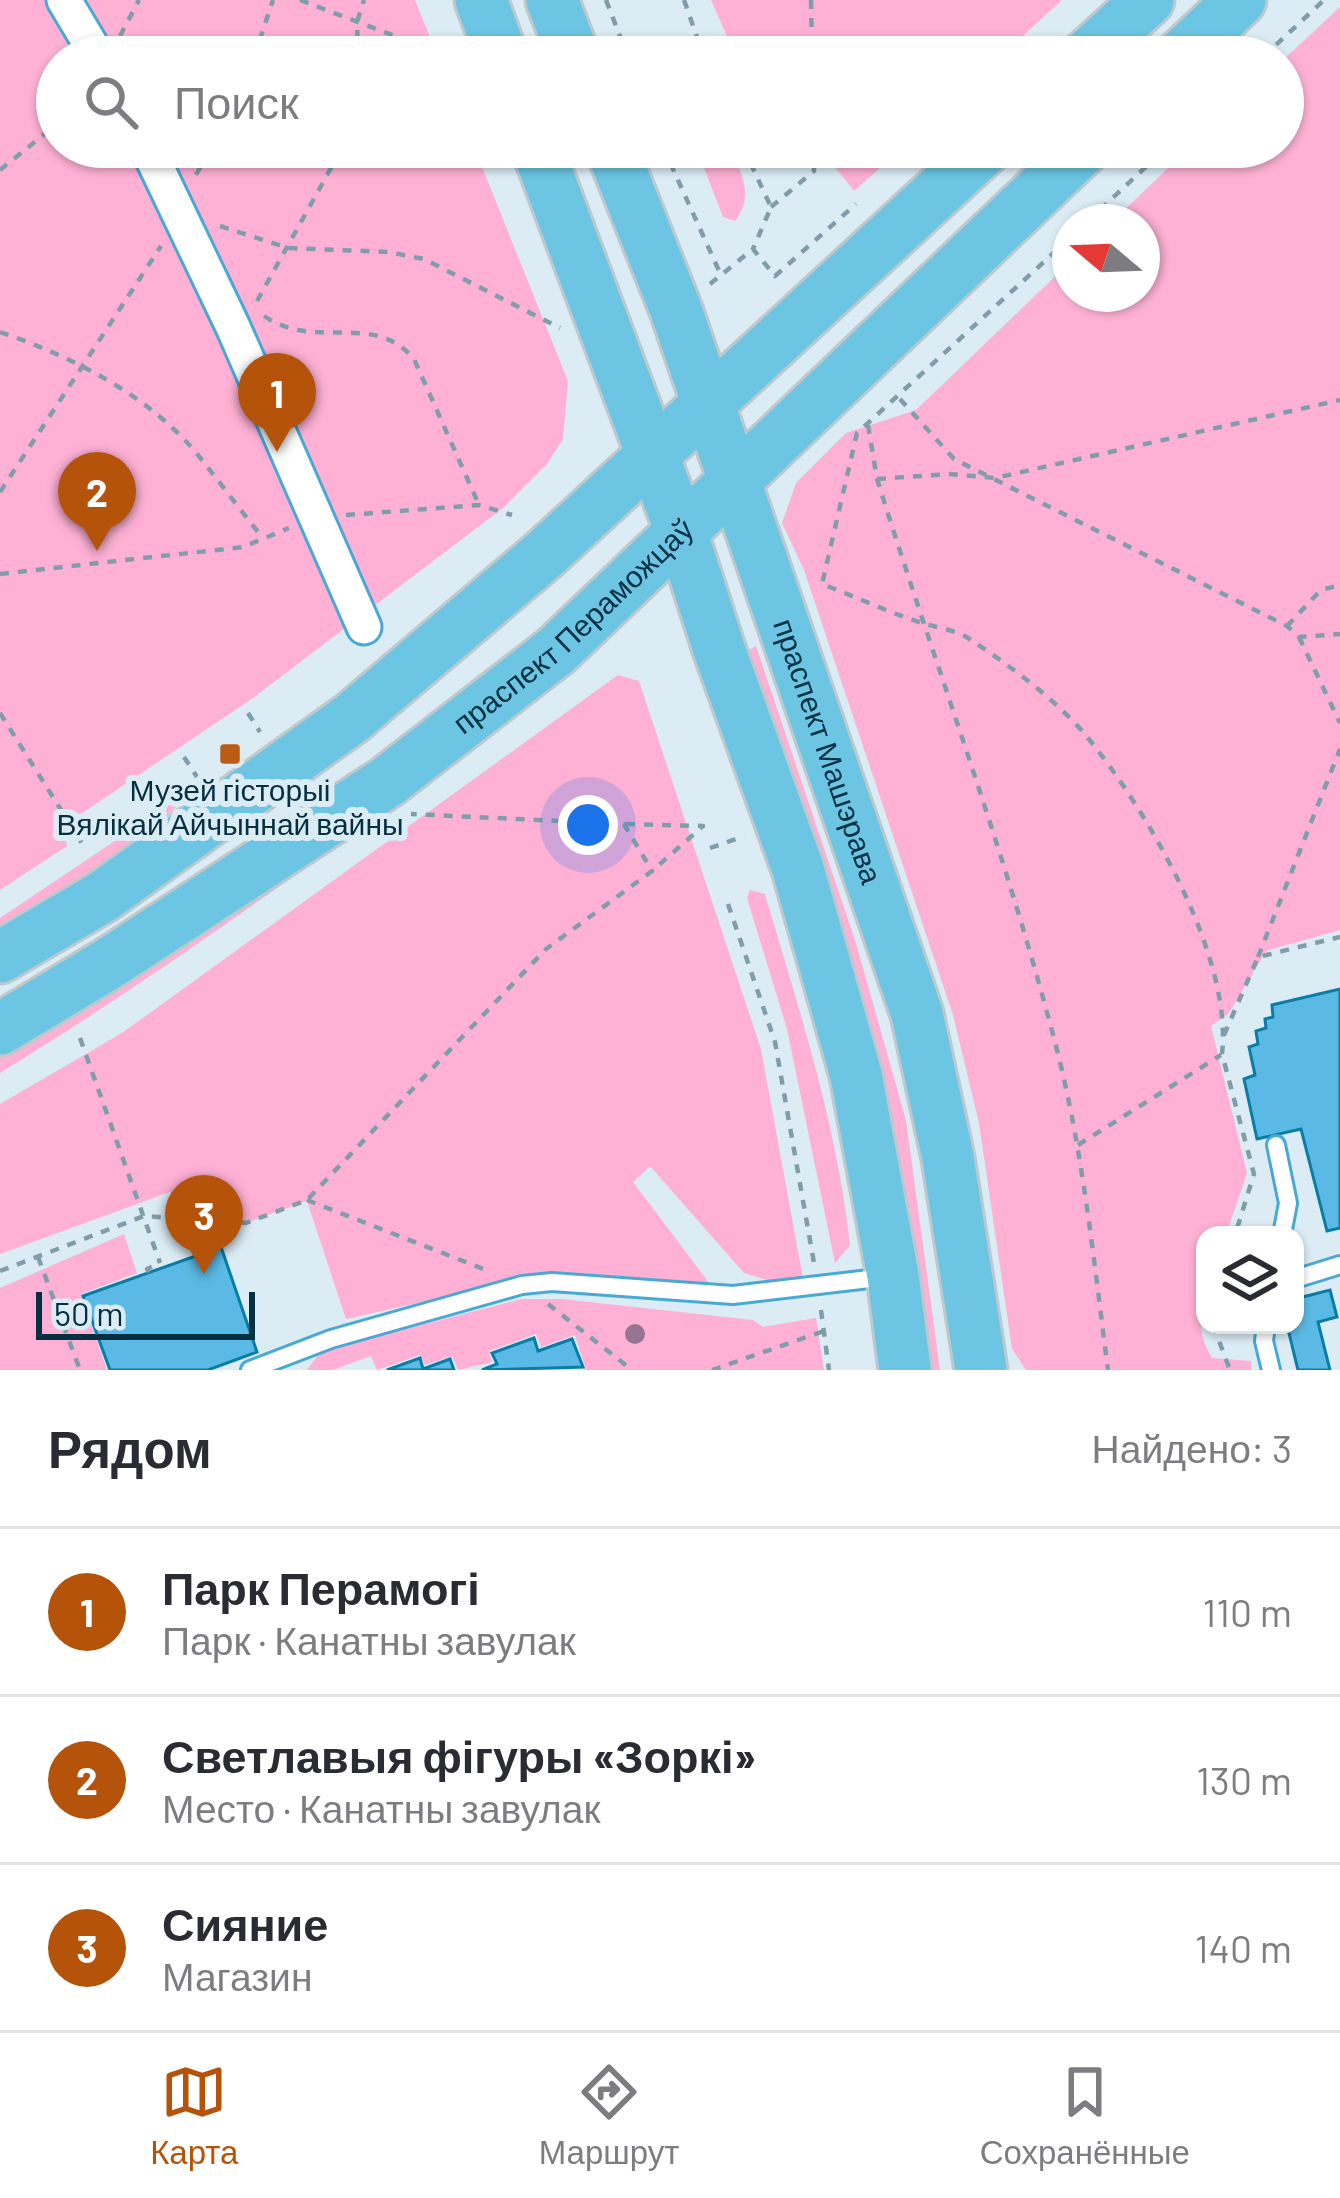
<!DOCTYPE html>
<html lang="ru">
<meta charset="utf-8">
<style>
body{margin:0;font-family:Barlow,sans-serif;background:#f7f7f7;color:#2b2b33}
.controls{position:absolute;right:36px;bottom:36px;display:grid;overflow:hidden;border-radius:24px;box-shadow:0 3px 9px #0004}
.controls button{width:108px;height:108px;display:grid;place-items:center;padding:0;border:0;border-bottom:3px solid #e1e1e2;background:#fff;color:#2b2b33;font:60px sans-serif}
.compass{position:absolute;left:1052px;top:204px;width:108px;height:108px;border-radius:50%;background:#fff;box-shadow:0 3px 9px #0004;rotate:289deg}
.scale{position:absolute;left:36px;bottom:30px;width:219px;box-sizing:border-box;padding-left:12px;border:6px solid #043041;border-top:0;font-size:33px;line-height:42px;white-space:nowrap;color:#043041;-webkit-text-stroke:9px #dbecf5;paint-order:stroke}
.you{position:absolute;left:588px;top:825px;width:42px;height:42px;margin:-30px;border:9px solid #fff;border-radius:50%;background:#1a73e8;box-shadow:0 0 0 18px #1a73e833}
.badge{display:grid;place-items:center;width:78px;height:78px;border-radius:50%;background:#b45309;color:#fff;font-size:39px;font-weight:700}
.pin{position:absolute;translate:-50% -99px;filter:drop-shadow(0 3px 6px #0008)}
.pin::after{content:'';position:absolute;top:63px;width:42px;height:36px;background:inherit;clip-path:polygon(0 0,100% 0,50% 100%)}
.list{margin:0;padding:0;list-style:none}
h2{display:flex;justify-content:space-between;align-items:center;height:156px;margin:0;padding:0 48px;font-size:51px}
h2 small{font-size:39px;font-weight:400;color:#7c7c81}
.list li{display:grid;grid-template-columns:78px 1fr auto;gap:36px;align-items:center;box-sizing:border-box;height:168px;padding:0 48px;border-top:3px solid #e1e1e2}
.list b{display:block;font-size:45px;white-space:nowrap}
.list p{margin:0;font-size:39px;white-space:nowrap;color:#7c7c81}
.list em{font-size:39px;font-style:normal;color:#7c7c81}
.icon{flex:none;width:66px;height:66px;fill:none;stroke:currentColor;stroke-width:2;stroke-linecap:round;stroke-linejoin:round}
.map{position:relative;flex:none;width:1340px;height:1370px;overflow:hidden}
.search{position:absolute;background:#fff;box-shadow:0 3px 9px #0004;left:36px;right:36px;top:36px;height:132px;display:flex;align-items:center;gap:30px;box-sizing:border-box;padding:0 42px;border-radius:66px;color:#7c7c81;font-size:45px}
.sheet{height:660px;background:#fff}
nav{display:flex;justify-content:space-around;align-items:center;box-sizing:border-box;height:168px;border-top:3px solid #e1e1e2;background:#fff;font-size:33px;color:#7c7c81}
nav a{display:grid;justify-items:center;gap:6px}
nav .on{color:#b45309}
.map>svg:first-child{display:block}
.green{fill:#feb1d5}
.building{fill:#5bbae5;stroke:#087da6;stroke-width:3}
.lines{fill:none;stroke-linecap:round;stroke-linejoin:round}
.lane-casing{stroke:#48a9d3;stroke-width:22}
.street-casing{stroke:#48a9d3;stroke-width:39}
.primary-casing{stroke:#bec9ce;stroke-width:57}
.path{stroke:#819daa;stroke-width:4.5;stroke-dasharray:9 9;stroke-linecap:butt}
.lane{stroke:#fff;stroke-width:16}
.street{stroke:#fff;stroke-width:33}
.primary{stroke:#6bc5e3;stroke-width:51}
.tree{fill:#95758f}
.poi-dot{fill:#bb5c16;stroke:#dbecf5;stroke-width:4.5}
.labels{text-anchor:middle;stroke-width:12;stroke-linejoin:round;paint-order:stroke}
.street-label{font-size:30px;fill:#043041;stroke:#dbecf5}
.poi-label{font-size:30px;fill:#043041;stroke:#dbecf5}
</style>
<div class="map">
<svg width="1340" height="1370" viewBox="0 0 1340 1370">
<rect width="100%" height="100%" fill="#dbecf5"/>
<g class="green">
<polygon points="0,0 415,0 438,57 57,57 57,147 474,147 568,381 563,439 547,464 503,508 253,698 63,826 67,846 0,890"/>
<polygon points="711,0 1062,0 1000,57 736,57"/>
<path d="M1340 7V930L1266 951 1229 1013 1211 1026 1247 1173 1226 1235H1205C1205 1254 1208 1275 1205 1294 1201 1324 1196 1328 1212 1358L1251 1361V1370H1026L1012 1349 979 1123 953 1015 804 570 782 523 796 483 846 433 916 410 1070 262V294H1142V222H1112L1190 147H1283V60Z"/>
<path d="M696 147H731C741 175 755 195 735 221L723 217Z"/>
<polygon points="766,147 904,147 854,191 827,157 806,151 789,161 777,158"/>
<polygon points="756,646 856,943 906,1120 940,1370 925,1370 896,1143 860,1001 745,652"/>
<polygon points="618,675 639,681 761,1049 803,1278 774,1282 744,1273 650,1166 633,1182 713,1288 542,1275 346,1319 307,1201 246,1223 185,1213 170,1192 0,1254 0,1104 122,1033"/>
<polygon points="176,800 179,804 138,845 0,934 0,918"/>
<path d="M312 856 314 862C211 935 108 1007 0 1073V1050Z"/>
<path d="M750 890 765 894C799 1009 837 1124 850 1245L835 1263 787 1029 747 898Z"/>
<polygon points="124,1234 137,1273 81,1294 107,1370 0,1370 0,1288"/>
<polygon points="522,1299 562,1299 753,1320 763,1327 816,1318 824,1370 586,1370 575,1335 541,1347 536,1334 489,1351 492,1362 458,1370 452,1356 425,1365 420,1355 377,1370 371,1356 333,1370 307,1370 321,1351"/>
</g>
<g class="building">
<polygon points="1340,989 1340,1228 1327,1231 1301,1129 1257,1139 1244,1079 1255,1075 1249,1047 1258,1044 1256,1031 1266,1028 1265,1019 1273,1017 1272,1005"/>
<polygon points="221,1247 257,1352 208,1370 110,1370 83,1296"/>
<polygon points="1330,1290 1337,1317 1318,1322 1330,1370 1298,1370 1287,1325 1295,1325 1295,1299"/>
<polygon points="534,1338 538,1351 572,1339 583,1367 482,1370 497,1364 492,1353"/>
<polygon points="420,1358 423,1369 450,1359 454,1370 387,1370"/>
</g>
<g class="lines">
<g class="lane-casing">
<g id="lane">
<polyline points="1276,1145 1288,1203 1282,1235"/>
<polyline points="1295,1279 1340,1265"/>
<polyline points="1266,1325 1264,1341 1271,1370"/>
<polyline points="250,1370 331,1339 522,1285 552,1282 733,1295 886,1277"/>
</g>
</g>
<g class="street-casing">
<g id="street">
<polyline points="64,0 98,57"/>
<polyline points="147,147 233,327 364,627"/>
</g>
</g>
<g class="primary-casing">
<g id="primary">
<polyline points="481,0 502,57"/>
<polyline points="552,0 574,57"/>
<polyline points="1086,57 1148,0"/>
<polyline points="1180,57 1240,0"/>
<polyline points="537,147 681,531 719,649 798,869 856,1075 893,1276 905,1370"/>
<path id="s1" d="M611 147 676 310 917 1014 948 1158 981 1370"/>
<polyline points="0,957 102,897 352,718 545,554 987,147"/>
<path id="s2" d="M0 1029 108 964 387 782 556 651 1085 147"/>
</g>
</g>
<g class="path">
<polyline points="300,0 450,57"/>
<polyline points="606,0 628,57"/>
<polyline points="684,0 704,57"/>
<polyline points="811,0 812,57"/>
<polyline points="120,36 139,0"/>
<polyline points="254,57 273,0"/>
<polyline points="358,57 357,22 364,0"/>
<polyline points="1263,57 1324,0"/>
<polyline points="109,147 117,163"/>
<polyline points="663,147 720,273"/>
<polyline points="743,147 771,207 753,249"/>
<polyline points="0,170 57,124"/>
<polyline points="196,175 211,147"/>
<polyline points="771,207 814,171 814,147"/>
<polyline points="1087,222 1167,147"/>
<polyline points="220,226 288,248 389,252 424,259 560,328"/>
<path d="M1070 238 857 433 822 584C856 597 890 613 925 624 939 628 955 630 968 638 1009 665 1057 700 1088 738 1148 812 1233 957 1222 1054L1254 1174 1235 1235"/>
<polyline points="710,284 753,249 775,276 856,204"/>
<polyline points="257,301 331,168 338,147"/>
<path d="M264 316C318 352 372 310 414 359L479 505"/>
<path d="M0 332C70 356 143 392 193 449 217 478 239 509 263 538"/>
<polyline points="900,399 954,459 1287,626 1299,637 1340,634"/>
<path d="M868 425 877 479C937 671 1008 859 1058 1054 1084 1158 1094 1264 1108 1370"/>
<polyline points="877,479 949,474 995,478 1340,400"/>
<polyline points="0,492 161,246"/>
<polyline points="346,515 479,505 512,515"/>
<polyline points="0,574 243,547 289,528"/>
<polyline points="1287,626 1321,590 1340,585"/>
<polyline points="1299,637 1340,723"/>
<polyline points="0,713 85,848"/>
<polyline points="248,713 260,732"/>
<polyline points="184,757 197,777"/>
<polyline points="626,824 703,826 652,871"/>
<polyline points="710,848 744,836"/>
<polyline points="728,904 775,1042 814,1263"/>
<polyline points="1258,957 1340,749"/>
<polyline points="1224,1035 1258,957 1340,937"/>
<polyline points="80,1038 160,1263"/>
<polyline points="1078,1145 1221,1055"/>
<polyline points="307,1200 486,1270"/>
<polyline points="38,1257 80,1370"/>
<polyline points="0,1271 144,1216 246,1223 307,1200 546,949 652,871 624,824 411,814"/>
<polyline points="149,1272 147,1269 160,1263"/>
<polyline points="548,1304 632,1370"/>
<polyline points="821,1310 829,1370"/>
<polyline points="1213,1325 1230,1370"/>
<polyline points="712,1370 824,1331"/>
</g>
<use href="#lane" class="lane"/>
<use href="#street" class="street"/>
<use href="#primary" class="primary"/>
</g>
<circle class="tree" cx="635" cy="1334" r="10"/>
<rect class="poi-dot" x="218" y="742" width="24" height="24" rx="6"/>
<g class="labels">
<g class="street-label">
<text dy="10" stroke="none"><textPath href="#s2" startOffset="702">праспект Пераможцаў</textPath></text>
<text dy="10" stroke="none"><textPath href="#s1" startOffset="642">праспект Машэрава</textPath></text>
</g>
<g class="poi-label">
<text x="230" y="801">Музей гісторыі<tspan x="230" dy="34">Вялікай Айчыннай вайны</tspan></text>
</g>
</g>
</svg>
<div class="controls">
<button><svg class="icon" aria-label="layers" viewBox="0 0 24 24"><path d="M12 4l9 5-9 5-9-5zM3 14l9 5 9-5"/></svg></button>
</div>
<svg class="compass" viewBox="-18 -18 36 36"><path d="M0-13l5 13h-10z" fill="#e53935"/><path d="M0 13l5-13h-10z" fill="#7c7c81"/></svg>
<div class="scale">50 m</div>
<div class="you"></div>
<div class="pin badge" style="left:277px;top:452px">1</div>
<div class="pin badge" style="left:97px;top:551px">2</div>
<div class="pin badge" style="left:204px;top:1274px">3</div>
<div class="search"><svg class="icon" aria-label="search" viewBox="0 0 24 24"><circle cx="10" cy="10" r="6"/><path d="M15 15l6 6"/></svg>Поиск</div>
</div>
<section class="sheet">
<h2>Рядом<small>Найдено: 3</small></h2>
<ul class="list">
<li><span class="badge">1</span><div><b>Парк Перамогі</b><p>Парк · Канатны завулак</p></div><em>110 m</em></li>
<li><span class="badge">2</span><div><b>Светлавыя фігуры «Зоркі»</b><p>Место · Канатны завулак</p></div><em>130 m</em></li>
<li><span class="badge">3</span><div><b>Сияние</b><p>Магазин</p></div><em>140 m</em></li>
</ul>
</section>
<nav>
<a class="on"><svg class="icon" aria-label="map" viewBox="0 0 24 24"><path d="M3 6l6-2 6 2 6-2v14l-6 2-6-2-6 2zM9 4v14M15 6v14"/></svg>Карта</a>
<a><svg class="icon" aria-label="directions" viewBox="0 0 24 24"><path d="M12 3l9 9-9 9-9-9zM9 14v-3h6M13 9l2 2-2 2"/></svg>Маршрут</a>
<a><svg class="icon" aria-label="saved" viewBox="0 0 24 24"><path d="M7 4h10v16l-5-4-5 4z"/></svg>Сохранённые</a>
</nav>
